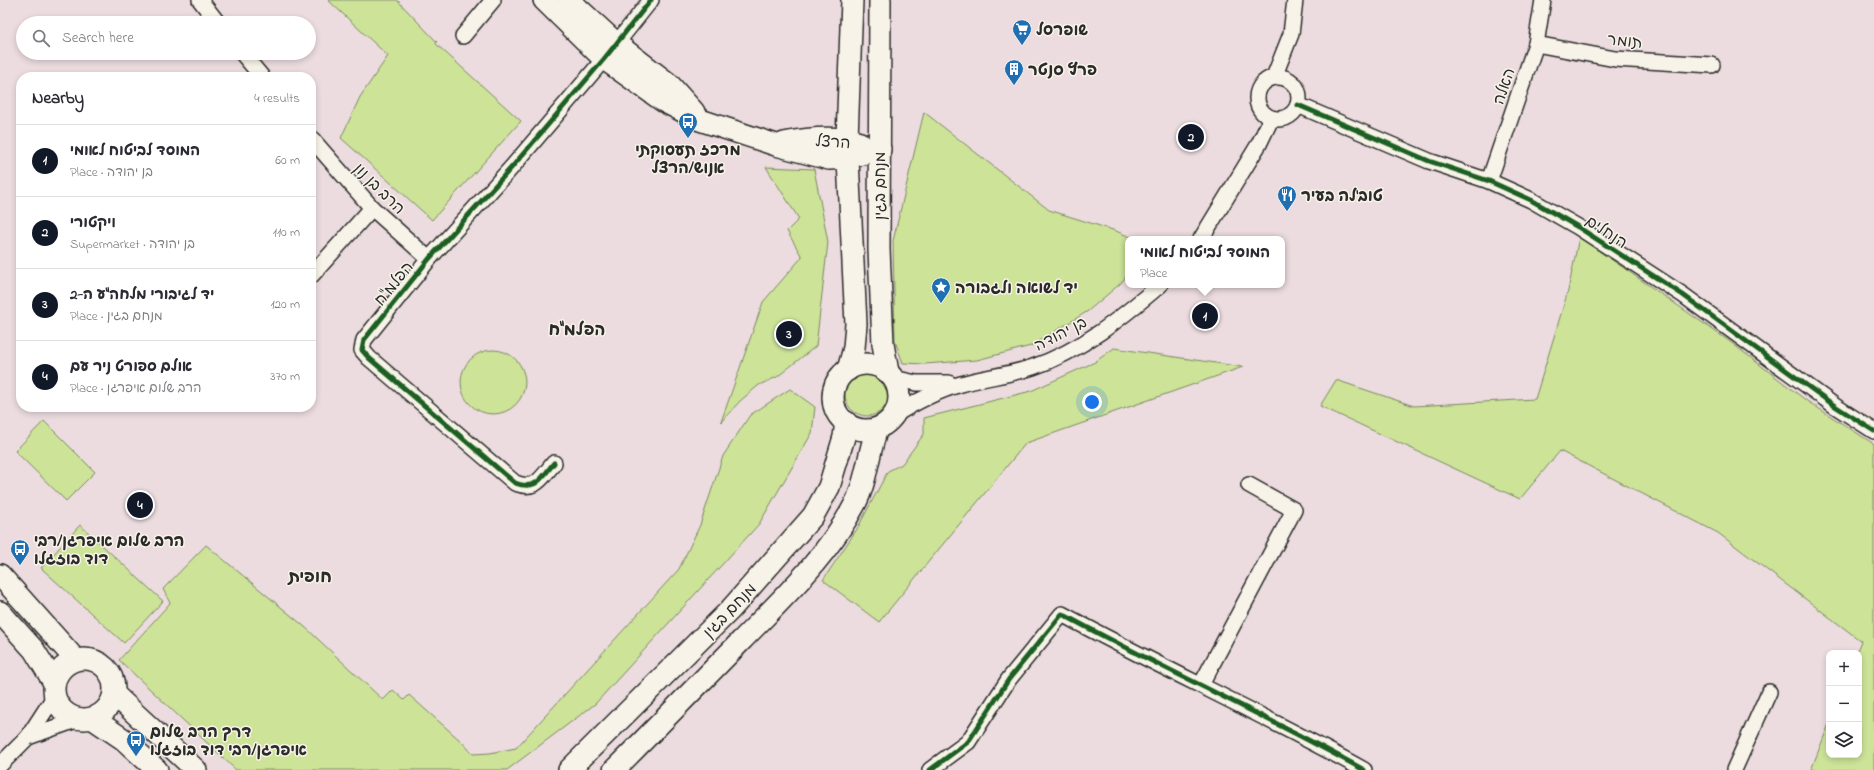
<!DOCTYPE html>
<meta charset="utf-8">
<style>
body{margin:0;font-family:"Indie Flower","Playpen Sans Hebrew",sans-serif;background:#f2f2f3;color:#2b2b33}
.controls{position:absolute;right:12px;bottom:12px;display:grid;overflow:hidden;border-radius:8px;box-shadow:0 2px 6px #0003}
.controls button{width:36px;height:36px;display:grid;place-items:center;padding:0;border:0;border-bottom:1px solid #e1e1e2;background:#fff;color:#2b2b33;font:20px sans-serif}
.you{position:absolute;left:1092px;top:402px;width:14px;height:14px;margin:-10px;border:3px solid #fff;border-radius:50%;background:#1a73e8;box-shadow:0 0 0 6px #1a73e833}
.badge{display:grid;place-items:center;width:26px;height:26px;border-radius:50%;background:#111827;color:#fff;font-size:13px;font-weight:700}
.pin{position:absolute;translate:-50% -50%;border:2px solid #fff;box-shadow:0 1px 4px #0006}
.popup{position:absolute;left:1125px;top:236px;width:160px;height:52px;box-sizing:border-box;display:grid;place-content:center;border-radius:8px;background:#fff;filter:drop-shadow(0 1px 3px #0005);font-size:13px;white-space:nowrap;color:#7c7c81}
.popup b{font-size:15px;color:#2b2b33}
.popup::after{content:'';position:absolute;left:50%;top:100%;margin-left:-8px;border:8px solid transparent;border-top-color:#fff}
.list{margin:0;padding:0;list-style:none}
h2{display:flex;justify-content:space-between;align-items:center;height:52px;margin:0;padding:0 16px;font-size:17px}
h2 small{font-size:13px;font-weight:400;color:#7c7c81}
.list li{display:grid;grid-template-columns:26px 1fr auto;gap:12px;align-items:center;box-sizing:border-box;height:72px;padding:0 16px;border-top:1px solid #e1e1e2}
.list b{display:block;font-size:15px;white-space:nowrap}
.list p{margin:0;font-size:13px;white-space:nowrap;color:#7c7c81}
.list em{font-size:13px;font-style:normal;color:#7c7c81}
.icon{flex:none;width:22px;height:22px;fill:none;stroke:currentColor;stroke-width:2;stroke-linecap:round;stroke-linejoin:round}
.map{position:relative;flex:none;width:1874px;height:770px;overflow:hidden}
.search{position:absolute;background:#fff;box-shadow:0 2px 6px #0003;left:16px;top:16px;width:300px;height:44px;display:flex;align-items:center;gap:10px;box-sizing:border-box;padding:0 14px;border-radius:22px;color:#7c7c81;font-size:15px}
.panel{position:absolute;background:#fff;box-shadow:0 2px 6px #0003;left:16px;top:72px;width:300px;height:340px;border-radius:16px}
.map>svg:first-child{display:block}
.green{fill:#cce398;stroke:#7c8762}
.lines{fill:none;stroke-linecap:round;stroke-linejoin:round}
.street-casing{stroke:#2b2b2b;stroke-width:18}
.secondary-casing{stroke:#2b2b2b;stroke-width:24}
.street{stroke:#f7f3e8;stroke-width:15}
.secondary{stroke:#f7f3e8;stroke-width:21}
.cycleway-casing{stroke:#f7f3e8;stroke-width:8}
.cycleway{stroke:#1b5e20;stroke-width:5}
.labels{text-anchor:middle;stroke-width:3;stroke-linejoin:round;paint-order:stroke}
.poi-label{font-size:16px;font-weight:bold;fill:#2b2b2b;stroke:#f7f3e8;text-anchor:start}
.street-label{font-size:16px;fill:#2b2b2b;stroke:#f7f3e8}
.neighbourhood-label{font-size:17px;font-weight:bold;fill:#2b2b2b;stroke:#f7f3e8}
</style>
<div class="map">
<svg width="1874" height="770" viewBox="0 0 1874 770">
<rect width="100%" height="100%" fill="#ecdcdf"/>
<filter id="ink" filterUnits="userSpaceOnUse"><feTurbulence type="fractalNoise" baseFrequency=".025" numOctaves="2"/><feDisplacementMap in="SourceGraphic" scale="8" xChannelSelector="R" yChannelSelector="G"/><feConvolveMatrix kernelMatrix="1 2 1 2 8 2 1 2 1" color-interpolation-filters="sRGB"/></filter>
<g filter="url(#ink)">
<g class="green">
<polygon points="328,0 397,0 437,42 436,44 521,121 432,220 341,138 360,97 388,56"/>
<polygon points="924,112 1049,210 1116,231 1135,239 1128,239 1128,274 1121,283 1088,311 1031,346 977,360 925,364 903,363 895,341 893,241"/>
<polygon points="766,167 814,169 828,242 816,346 777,377 759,385 740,401 721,422 763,302 802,257 787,231 799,219"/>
<polygon points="1579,237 1729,341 1807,401 1874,444 1874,770 1811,770 1829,724 1829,755 1859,755 1859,653 1856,653 1861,641 1718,533 1560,451 1520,499 1320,406 1336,380 1414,406 1535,399 1568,291"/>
<polygon points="1114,348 1243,367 1026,443 879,622 823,580 857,529 888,471 902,464 924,434 924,418 1031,391 1095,362"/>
<circle cx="493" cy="382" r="32"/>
<circle cx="867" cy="394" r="22"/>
<polygon points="790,389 815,407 812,433 759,524 595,704 507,770 236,770 119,660 170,603 163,589 206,545 305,627 383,700 393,690 404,700 409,695 462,742 473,754 490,753 516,748 679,569 700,525 723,456 750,415"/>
<polygon points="44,421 95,472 66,501 15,451"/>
<polygon points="80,525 163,601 124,643 41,568"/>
</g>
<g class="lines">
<g class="street-casing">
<g id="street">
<polyline points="200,0 218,23"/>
<polyline points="463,36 493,0"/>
<polyline points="1536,44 1615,59 1712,65"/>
<polyline points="242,53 262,77"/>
<circle cx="1278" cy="98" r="21"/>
<polyline points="1274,77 1291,34 1295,0"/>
<polyline points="1298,105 1429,161 1489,181 1531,200 1578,227 1683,295 1835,406 1874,431"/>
<polyline points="311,138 372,208 429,259"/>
<polyline points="1489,181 1536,44 1543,0"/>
<polyline points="1201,239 1259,144 1271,119"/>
<polyline points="311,276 372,208"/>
<polyline points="893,378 916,383 949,383"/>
<path d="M893 416C915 402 936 391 961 384 985 377 1009 375 1033 367 1081 351 1121 318 1160 285"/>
<path d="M554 463C541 478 537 491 515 483L369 358 362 350 364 340 429 259 512 167 604 59 651 0"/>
<polyline points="1201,685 1294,510 1249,485"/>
<polyline points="28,737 79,719"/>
<polyline points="0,765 28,737 54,697"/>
<path d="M930 770 968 742 1009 679 1062 614C1161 668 1265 715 1364 770"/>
<polyline points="1734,770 1769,692"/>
</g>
</g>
<g class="secondary-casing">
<g id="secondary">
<polyline points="544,0 604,59 663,101 700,120 776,145 829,159 848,158 880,149"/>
<polyline points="569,0 617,44 669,84 694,112"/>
<polyline points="880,0 879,249 883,344 888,372"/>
<path d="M784 143C809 138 836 135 860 143"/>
<circle cx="866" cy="397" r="33"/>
<polyline points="848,370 854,348 856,324 847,139 852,0"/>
<polyline points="0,575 75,659"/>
<polyline points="0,612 34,650 53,681"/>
<circle cx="84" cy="689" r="30"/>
<polyline points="114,694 196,770"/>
<polyline points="92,718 123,739 157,770"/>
<polyline points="569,770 730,610 813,516 829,487 844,437 846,422"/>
<path d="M614 770C657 727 699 684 741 641 782 599 828 556 855 504 867 481 868 453 877 429"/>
</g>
</g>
<use href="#street" class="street"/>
<use href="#secondary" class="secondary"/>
<g class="cycleway-casing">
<g id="cycleway">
<polyline points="1298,105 1429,161 1489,181 1531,200 1578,227 1683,295 1835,406 1874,431"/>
<path d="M554 463C541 478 537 491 515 483L369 358 362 350 364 340 429 259 512 167 604 59 651 0"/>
<path d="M930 770 968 742 1009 679 1062 614C1161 668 1265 715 1364 770"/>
</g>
</g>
<use href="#cycleway" class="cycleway"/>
</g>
</g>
<defs>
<g id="supermarket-pin" transform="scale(1)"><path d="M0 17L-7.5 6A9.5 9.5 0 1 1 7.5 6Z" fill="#1f6fb2" stroke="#f7f3e8"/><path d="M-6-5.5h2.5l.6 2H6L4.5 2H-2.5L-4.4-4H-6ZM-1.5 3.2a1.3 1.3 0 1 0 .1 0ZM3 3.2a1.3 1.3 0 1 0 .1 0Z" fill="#fff"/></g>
<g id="building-pin" transform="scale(1)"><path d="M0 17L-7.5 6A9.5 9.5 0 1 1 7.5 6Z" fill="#1f6fb2" stroke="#f7f3e8"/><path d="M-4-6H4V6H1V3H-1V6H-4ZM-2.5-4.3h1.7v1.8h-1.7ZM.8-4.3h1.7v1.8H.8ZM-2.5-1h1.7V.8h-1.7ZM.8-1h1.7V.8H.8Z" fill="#fff"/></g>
<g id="bus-pin" transform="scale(1)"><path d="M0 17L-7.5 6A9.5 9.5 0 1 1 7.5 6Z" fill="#1f6fb2" stroke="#f7f3e8"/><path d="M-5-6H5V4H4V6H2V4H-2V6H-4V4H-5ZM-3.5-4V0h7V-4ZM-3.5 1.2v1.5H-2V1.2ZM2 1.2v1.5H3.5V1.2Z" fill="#fff"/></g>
<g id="restaurant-pin" transform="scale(1)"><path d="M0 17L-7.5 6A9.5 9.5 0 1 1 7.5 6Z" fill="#1f6fb2" stroke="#f7f3e8"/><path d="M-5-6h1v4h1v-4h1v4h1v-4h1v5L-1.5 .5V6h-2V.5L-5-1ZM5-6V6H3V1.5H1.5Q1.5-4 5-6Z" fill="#fff"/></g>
<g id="sight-pin" transform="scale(1)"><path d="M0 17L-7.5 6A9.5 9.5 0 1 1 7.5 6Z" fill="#1f6fb2" stroke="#f7f3e8"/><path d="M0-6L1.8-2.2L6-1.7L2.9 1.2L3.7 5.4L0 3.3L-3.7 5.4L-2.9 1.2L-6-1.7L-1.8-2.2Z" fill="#fff"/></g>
</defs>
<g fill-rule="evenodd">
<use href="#supermarket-pin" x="1022" y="29"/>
<use href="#building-pin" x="1014" y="69"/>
<use href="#bus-pin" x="688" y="122"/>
<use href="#restaurant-pin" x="1287" y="195"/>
<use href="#sight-pin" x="941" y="287"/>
<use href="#bus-pin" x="20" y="549"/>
<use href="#bus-pin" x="136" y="740"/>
</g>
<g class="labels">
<g class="poi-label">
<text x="1036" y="35">שופרסל</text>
<text x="1028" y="75">פרץ סנטר</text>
<text x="688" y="155" text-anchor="middle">מרכז תעסוקתי<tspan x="688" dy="18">אנוש/הרצל</tspan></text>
<text x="1301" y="201">טוב'לה בעיר</text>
<text x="955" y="293">יד לשואה ולגבורה</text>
<text x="34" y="546">הרב שלום איפרגן/רבי<tspan x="34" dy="18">דוד בוזגלו</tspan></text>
<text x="150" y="737">דרך הרב שלום<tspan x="150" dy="18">איפרגן/רבי דוד בוזגלו</tspan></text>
</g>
<g class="street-label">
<text transform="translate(1625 40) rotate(6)" y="6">תומר</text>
<text transform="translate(1503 86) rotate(-71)" y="6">האלה</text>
<text transform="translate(833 141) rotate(4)" y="6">הרצל</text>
<text transform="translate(879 186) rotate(-90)" y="6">מנחם בגין</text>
<text transform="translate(380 188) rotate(45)" y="6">הרב בן נון</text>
<text transform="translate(1607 231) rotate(33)" y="6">הנחלים</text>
<text transform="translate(393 283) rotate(-51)" y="6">הפלמ"ח</text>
<text transform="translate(1060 333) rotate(-27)" y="6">בן יהודה</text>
<text transform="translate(729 610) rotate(-46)" y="6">מנחם בגין</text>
</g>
<g class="neighbourhood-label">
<text x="577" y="335">הפלמ"ח</text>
<text x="310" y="582">חופית</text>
</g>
</g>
</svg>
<div class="controls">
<button>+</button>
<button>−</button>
<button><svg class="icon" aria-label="layers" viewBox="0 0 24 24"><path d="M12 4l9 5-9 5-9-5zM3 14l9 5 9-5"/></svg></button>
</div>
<div class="you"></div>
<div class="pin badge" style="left:1205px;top:316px">1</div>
<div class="popup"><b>המוסד לביטוח לאומי</b>Place</div>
<div class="pin badge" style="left:1191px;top:137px">2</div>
<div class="pin badge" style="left:789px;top:334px">3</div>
<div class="pin badge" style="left:140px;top:505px">4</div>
<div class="search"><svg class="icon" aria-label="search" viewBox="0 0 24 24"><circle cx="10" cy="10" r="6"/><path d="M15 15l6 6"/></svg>Search here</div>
<section class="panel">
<h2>Nearby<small>4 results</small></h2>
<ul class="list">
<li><span class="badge">1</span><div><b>המוסד לביטוח לאומי</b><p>Place · בן יהודה</p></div><em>60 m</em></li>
<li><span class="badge">2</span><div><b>ויקטורי</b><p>Supermarket · בן יהודה</p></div><em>110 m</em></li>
<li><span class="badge">3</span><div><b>יד לגיבורי מלחה&quot;ע ה-2</b><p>Place · מנחם בגין</p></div><em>120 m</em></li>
<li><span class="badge">4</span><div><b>אולם ספורט ניר עם</b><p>Place · הרב שלום איפרגן</p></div><em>370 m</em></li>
</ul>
</section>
</div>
